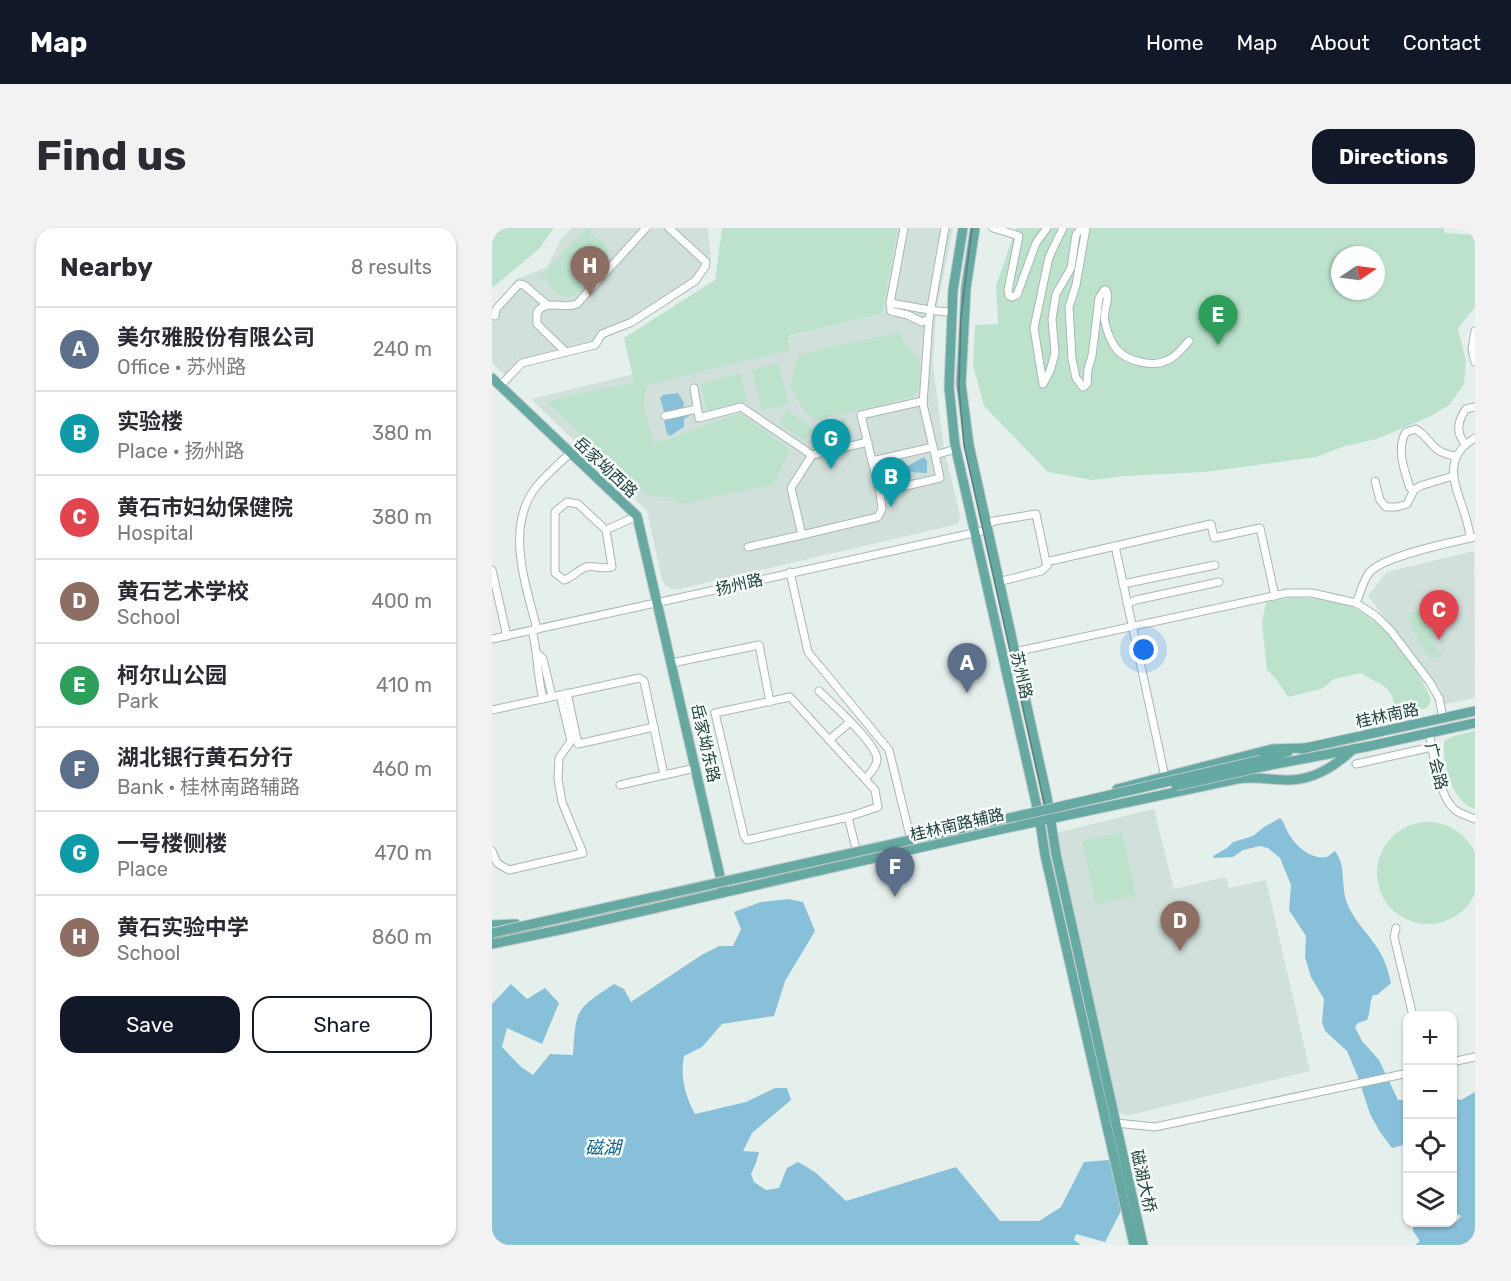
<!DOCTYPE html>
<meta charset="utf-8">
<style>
body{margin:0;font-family:Rubik,"Noto Sans SC",sans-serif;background:#f2f2f3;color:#2b2b33}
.controls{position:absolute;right:18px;bottom:18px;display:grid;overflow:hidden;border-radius:12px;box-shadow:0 2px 4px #0004}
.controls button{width:54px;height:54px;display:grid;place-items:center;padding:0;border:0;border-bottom:2px solid #e1e1e2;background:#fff;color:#2b2b33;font:30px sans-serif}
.compass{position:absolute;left:839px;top:18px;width:54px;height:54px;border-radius:50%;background:#fff;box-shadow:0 2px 4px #0004;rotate:77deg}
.you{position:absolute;left:652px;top:422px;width:21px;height:21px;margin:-15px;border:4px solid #fff;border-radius:50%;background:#1a73e8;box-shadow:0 0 0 9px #1a73e833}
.badge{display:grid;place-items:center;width:39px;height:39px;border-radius:50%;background:#111827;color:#fff;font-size:20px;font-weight:700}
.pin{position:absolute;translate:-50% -50px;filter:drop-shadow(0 2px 3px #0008)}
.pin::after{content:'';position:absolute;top:32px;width:21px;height:18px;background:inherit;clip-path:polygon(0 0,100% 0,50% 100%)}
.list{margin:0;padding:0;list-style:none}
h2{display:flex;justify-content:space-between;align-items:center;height:78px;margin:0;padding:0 24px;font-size:26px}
h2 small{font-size:20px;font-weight:400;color:#7c7c81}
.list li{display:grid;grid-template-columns:39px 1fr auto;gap:18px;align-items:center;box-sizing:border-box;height:84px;padding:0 24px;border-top:2px solid #e1e1e2}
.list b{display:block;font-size:22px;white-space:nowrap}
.list p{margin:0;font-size:20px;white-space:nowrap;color:#7c7c81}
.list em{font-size:20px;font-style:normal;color:#7c7c81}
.actions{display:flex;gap:12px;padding:18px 24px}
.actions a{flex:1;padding:14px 0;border:2px solid #111827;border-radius:18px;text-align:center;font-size:21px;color:#111827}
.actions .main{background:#111827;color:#fff}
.icon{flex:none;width:33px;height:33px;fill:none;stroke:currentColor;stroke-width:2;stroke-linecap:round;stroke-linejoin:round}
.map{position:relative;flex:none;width:983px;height:1017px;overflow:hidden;border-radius:18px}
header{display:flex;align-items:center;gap:36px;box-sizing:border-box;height:84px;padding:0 30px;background:#111827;color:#fff}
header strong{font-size:28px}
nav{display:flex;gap:33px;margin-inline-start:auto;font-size:21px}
.intro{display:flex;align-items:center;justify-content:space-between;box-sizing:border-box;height:144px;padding:0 36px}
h1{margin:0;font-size:42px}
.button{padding:15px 27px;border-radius:18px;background:#111827;color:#fff;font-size:21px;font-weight:700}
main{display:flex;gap:36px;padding:0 36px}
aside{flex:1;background:#fff;border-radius:18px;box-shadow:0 2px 4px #0004}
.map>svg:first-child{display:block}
.built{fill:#d2e0dc}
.green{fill:#bce2cc;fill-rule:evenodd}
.water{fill:#88c0d9}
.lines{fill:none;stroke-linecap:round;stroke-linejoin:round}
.minor-casing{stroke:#a6b8b5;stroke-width:9}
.major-casing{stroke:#c1cbca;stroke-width:11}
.minor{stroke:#fff;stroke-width:7}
.major{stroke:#65a9a2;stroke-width:9}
.tram{stroke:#5c7f7b;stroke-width:1.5}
.major-bridge-casing{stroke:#c1cbca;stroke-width:11;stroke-linecap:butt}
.major-bridge{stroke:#65a9a2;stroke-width:9}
.labels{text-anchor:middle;stroke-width:5;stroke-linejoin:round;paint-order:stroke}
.street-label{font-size:16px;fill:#214440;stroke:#f6fbf9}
.water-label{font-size:18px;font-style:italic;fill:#146287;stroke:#f6fbf9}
</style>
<header>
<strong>Map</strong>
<nav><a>Home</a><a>Map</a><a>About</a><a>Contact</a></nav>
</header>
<div class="intro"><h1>Find us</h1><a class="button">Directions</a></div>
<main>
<aside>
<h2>Nearby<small>8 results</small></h2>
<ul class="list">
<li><span class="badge" style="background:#5c6f8a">A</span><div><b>美尔雅股份有限公司</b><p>Office · 苏州路</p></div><em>240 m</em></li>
<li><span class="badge" style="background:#0f9aa8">B</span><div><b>实验楼</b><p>Place · 扬州路</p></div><em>380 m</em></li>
<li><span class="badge" style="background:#e0444e">C</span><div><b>黄石市妇幼保健院</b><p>Hospital</p></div><em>380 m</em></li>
<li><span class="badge" style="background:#8d6e63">D</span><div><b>黄石艺术学校</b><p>School</p></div><em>400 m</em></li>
<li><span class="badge" style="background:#2e9e5b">E</span><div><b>柯尔山公园</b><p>Park</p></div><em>410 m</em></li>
<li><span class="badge" style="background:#5c6f8a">F</span><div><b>湖北银行黄石分行</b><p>Bank · 桂林南路辅路</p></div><em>460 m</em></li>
<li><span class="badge" style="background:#0f9aa8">G</span><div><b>一号楼侧楼</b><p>Place</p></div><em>470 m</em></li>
<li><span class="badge" style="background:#8d6e63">H</span><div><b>黄石实验中学</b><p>School</p></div><em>860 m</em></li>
</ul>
<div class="actions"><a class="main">Save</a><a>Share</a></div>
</aside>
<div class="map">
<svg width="983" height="1017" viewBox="0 0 983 1017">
<rect width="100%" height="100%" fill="#e5efec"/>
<g class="built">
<polygon points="80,0 216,0 219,33 212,44 112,108 105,117 31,136 17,151 0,135 0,82 25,51 55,39 69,11"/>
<polygon points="406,0 461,0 444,84 441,138 452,221 468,287 466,296 187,361 180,361 174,358 170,352 155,283 39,171 390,86"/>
<polygon points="982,323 983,470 953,476 949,463 876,368 895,344"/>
<polygon points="662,581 682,661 734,649 737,660 774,652 818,843 634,888 622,881 564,605"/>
</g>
<g class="green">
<polygon points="0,0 62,0 47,21 0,60"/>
<path d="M95 0H102L97 6C125 18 118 34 100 53 94 59 87 69 77 69 66 69 61 61 55 53L56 47 49 53 46 50Z"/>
<polygon points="230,0 406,0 390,86 296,108 297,123 237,136 154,158 152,176 161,215 179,210 248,185 298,222 282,256 190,276 176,269 156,268 55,174 142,154 132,110 223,52"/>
<path d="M524 0H951L953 5 983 7V79L966 100 974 134 972 156 957 177 939 188 885 211 853 218 824 229 712 244 633 248 601 252 556 244 492 178 481 137 483 97 506 96 504 58ZM848 27H884V63H848Z"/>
<polygon points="408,104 412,115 428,132 428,159 420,169 324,192 314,186 298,159 306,127"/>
<polygon points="286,135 297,176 270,183 260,142"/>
<polygon points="248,145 255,173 215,184 208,156"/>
<polygon points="296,182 321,201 313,213 287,194"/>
<polygon points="353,190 359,217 330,223 324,197"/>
<polygon points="404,236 407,250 390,254 387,239"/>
<polygon points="957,367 960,380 958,381 959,388 955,389 940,411 943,419 952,427 939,431 920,401 916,386 949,378 947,369"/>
<path d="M804 369C823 371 846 371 864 381 897 399 924 437 939 471L936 479 916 488 901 486C905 457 888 458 869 445L842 451 829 461 796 469 784 451 775 442 770 395 774 374Z"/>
<path d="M983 503V581C960 575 950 534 952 513L962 508Z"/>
<circle cx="936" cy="645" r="51"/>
<polygon points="630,604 644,668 604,676 590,613"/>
</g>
<g class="water">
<polygon points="186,165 192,175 191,180 172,184 168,170 171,167"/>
<polygon points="197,186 197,188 192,191 192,199 178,208 175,206 172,193 175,190"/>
<polygon points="432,229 435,233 435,245 415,244 414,239"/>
<path d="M788 590C793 595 794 602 798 608 806 620 820 632 835 629L843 623C854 637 849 655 854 672 861 694 880 708 890 728 894 736 897 746 899 755L885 767H881C877 775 879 783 875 792L866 795 863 799 870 813 887 832 906 872H915V916L900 920 888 904 878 886 866 849 855 823 833 803 830 794 832 771 819 749 813 729 814 708 797 682 799 657 788 630 776 620 768 618 751 622 741 629 722 630 721 628 735 620 741 614 761 608 772 599Z"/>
<path d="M296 671 311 674 323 703 293 753 282 788 230 796 210 819 192 828C188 848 193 868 203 886L254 874 283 860H295L299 872 260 905 251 923 267 924 264 935 259 946 262 954 274 962 287 960 295 940 306 934 323 944 354 973 464 939 508 993H547L569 979 592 934 617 932 628 946 632 977 613 1014 584 1006 582 1012 589 1017H0V776L19 756 35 771 53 760 67 775 50 816 15 800 10 819 29 839 41 847 58 826 81 827C84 781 83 782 122 756L132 761 139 774 208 728 227 718H241L249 701 242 684 269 674Z"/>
<polygon points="983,864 983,1017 923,1017 928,1013 921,1003 921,996 924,994 964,994 969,988 961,983 961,870 969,872"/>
</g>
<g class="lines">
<g class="minor-casing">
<g id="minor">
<path d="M412 0 398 75C419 78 440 84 460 84"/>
<polyline points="501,0 527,8 516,62 517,68 520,69 525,67 544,15 555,0"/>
<polyline points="571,0 557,29 542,100 551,156 558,143 563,125 560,91 564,66 579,40 584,7 589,0"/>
<path d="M594 0 584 57 577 79 580 131 584 150 591 159 595 156 596 141 600 128 607 70 612 62H614C619 71 610 83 613 94 614 100 618 111 621 116 630 133 660 140 676 132 684 129 691 119 697 113"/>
<polyline points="398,75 399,83 416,87 430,94 437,91"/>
<polyline points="3,88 4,81 27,56 32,57 54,76"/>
<polyline points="983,103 980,121 983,134"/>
<path d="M74 124 45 96V84C56 70 70 82 85 76L154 0"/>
<polyline points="8,158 30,135 103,117 110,106 140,94 203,53 213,39 214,34 177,0"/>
<polyline points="202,160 207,190 249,179 320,227 376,214"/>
<polyline points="173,188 205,181"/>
<path d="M973 216C963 204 966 192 974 181L983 179"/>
<polyline points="441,219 431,176 437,91 453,0"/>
<polyline points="320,227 299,260 310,307 386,289 390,281 388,264"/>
<polyline points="443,227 448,250 388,264 380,233 441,219 443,227 464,221"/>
<polyline points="380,233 369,187 431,173"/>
<polyline points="883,253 888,272 894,279 905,279 915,276 922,262 928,258 961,248"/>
<path d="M922 262 918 260C912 242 904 220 914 204L924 201C942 213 937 223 963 228"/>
<polyline points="494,297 502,293 544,286 554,334"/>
<path d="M114 302 120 339C111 342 103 337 94 339 86 342 81 349 72 352L63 345V284L75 274 86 276 114 302 145 288"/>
<path d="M978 310C976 274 939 236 983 210"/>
<polyline points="623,318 673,549"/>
<polyline points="256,319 310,307"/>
<polyline points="0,342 15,408"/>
<polyline points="298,344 316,424 397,522 418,608"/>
<polyline points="506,354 549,343 555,338 554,334 719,296 722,310 768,300 783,368"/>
<polyline points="631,356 723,337"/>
<path d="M864 375C868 366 871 353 877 345 890 328 961 314 983 309"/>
<polyline points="635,376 644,372 727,354"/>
<path d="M45 401C34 357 12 298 45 258 55 246 67 236 78 225"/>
<path d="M40 402C46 425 45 448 51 471"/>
<polyline points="0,411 495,302"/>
<polyline points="522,424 795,365 820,365 864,375 884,388 899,403 937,453 947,470 951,490"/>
<polyline points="46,426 51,431 60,468"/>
<polyline points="180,435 267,417 278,474"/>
<path d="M327 463C339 475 385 516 385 531 385 539 378 545 373 551"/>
<polyline points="75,465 86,516 162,499"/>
<polygon points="298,469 383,562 386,579 356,589 255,612 252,608 223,485"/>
<polyline points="0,482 147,450 152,453 172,547 128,557"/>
<path d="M937 505C942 527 946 566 962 581 968 586 976 588 983 591"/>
<polyline points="337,512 358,494"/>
<polyline points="864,536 940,519"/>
<polyline points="172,547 204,540"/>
<polyline points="356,589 364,621"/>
<polyline points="0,623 5,635 17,642 91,625 70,574 66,551 67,530 79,513 68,467"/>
<polyline points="904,700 902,709 921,788"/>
<polyline points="960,834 983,829"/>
<polyline points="624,895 663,899 916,845"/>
</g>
</g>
<g class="major-casing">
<g id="major">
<polyline points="471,0 461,62 457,159 463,217 547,588 553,627 642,1017"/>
<polyline points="483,0 474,60 469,156 477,217 555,569 564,626 651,1017"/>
<polyline points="0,150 145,288 231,661"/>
<polyline points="809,521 983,483"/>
<polyline points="769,532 796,524"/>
<polyline points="769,539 878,518 983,495"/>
<polyline points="625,561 780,521 813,520"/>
<polyline points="0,697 24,696"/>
<path d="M0 716 72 701 492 605 745 551C763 548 779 552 797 552 821 552 844 538 861 521"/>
</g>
</g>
<use href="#minor" class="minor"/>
<use href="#major" class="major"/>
<polyline class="tram" points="0,710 542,589 552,584 553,579 472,217 467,160 469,89 480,0"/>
<g class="major-bridge-casing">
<g id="major-bridge">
<polyline points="684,558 769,539"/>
<polyline points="0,705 553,582 769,532"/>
</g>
</g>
<use href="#major-bridge" class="major-bridge"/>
</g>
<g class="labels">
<g class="street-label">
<text transform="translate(114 239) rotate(43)" y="6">岳家坳西路</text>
<text transform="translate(247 356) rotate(-13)" y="6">扬州路</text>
<text transform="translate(530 447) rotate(77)" y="6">苏州路</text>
<text transform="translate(895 487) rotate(-12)" y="6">桂林南路</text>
<text transform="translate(214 515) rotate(77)" y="6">岳家坳东路</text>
<text transform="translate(945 538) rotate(76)" y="6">广会路</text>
<text transform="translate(465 596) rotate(-13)" y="6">桂林南路辅路</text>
<text transform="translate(652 953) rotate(77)" y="6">磁湖大桥</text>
</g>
<g class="water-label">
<text x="111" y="926">磁湖</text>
</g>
</g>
</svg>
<div class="controls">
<button>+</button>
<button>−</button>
<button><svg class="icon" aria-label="locate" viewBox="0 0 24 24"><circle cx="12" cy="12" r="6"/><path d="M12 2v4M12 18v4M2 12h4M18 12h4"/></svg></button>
<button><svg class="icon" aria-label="layers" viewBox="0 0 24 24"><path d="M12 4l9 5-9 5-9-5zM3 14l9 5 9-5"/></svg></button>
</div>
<svg class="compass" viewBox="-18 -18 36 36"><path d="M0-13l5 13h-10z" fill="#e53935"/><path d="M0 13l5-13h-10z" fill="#7c7c81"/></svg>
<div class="you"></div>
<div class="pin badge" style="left:475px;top:465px;background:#5c6f8a">A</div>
<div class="pin badge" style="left:399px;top:279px;background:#0f9aa8">B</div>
<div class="pin badge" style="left:947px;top:412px;background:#e0444e">C</div>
<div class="pin badge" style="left:688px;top:723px;background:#8d6e63">D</div>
<div class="pin badge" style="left:726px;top:117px;background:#2e9e5b">E</div>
<div class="pin badge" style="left:403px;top:669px;background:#5c6f8a">F</div>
<div class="pin badge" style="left:339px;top:241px;background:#0f9aa8">G</div>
<div class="pin badge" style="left:98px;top:68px;background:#8d6e63">H</div>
</div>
</main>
